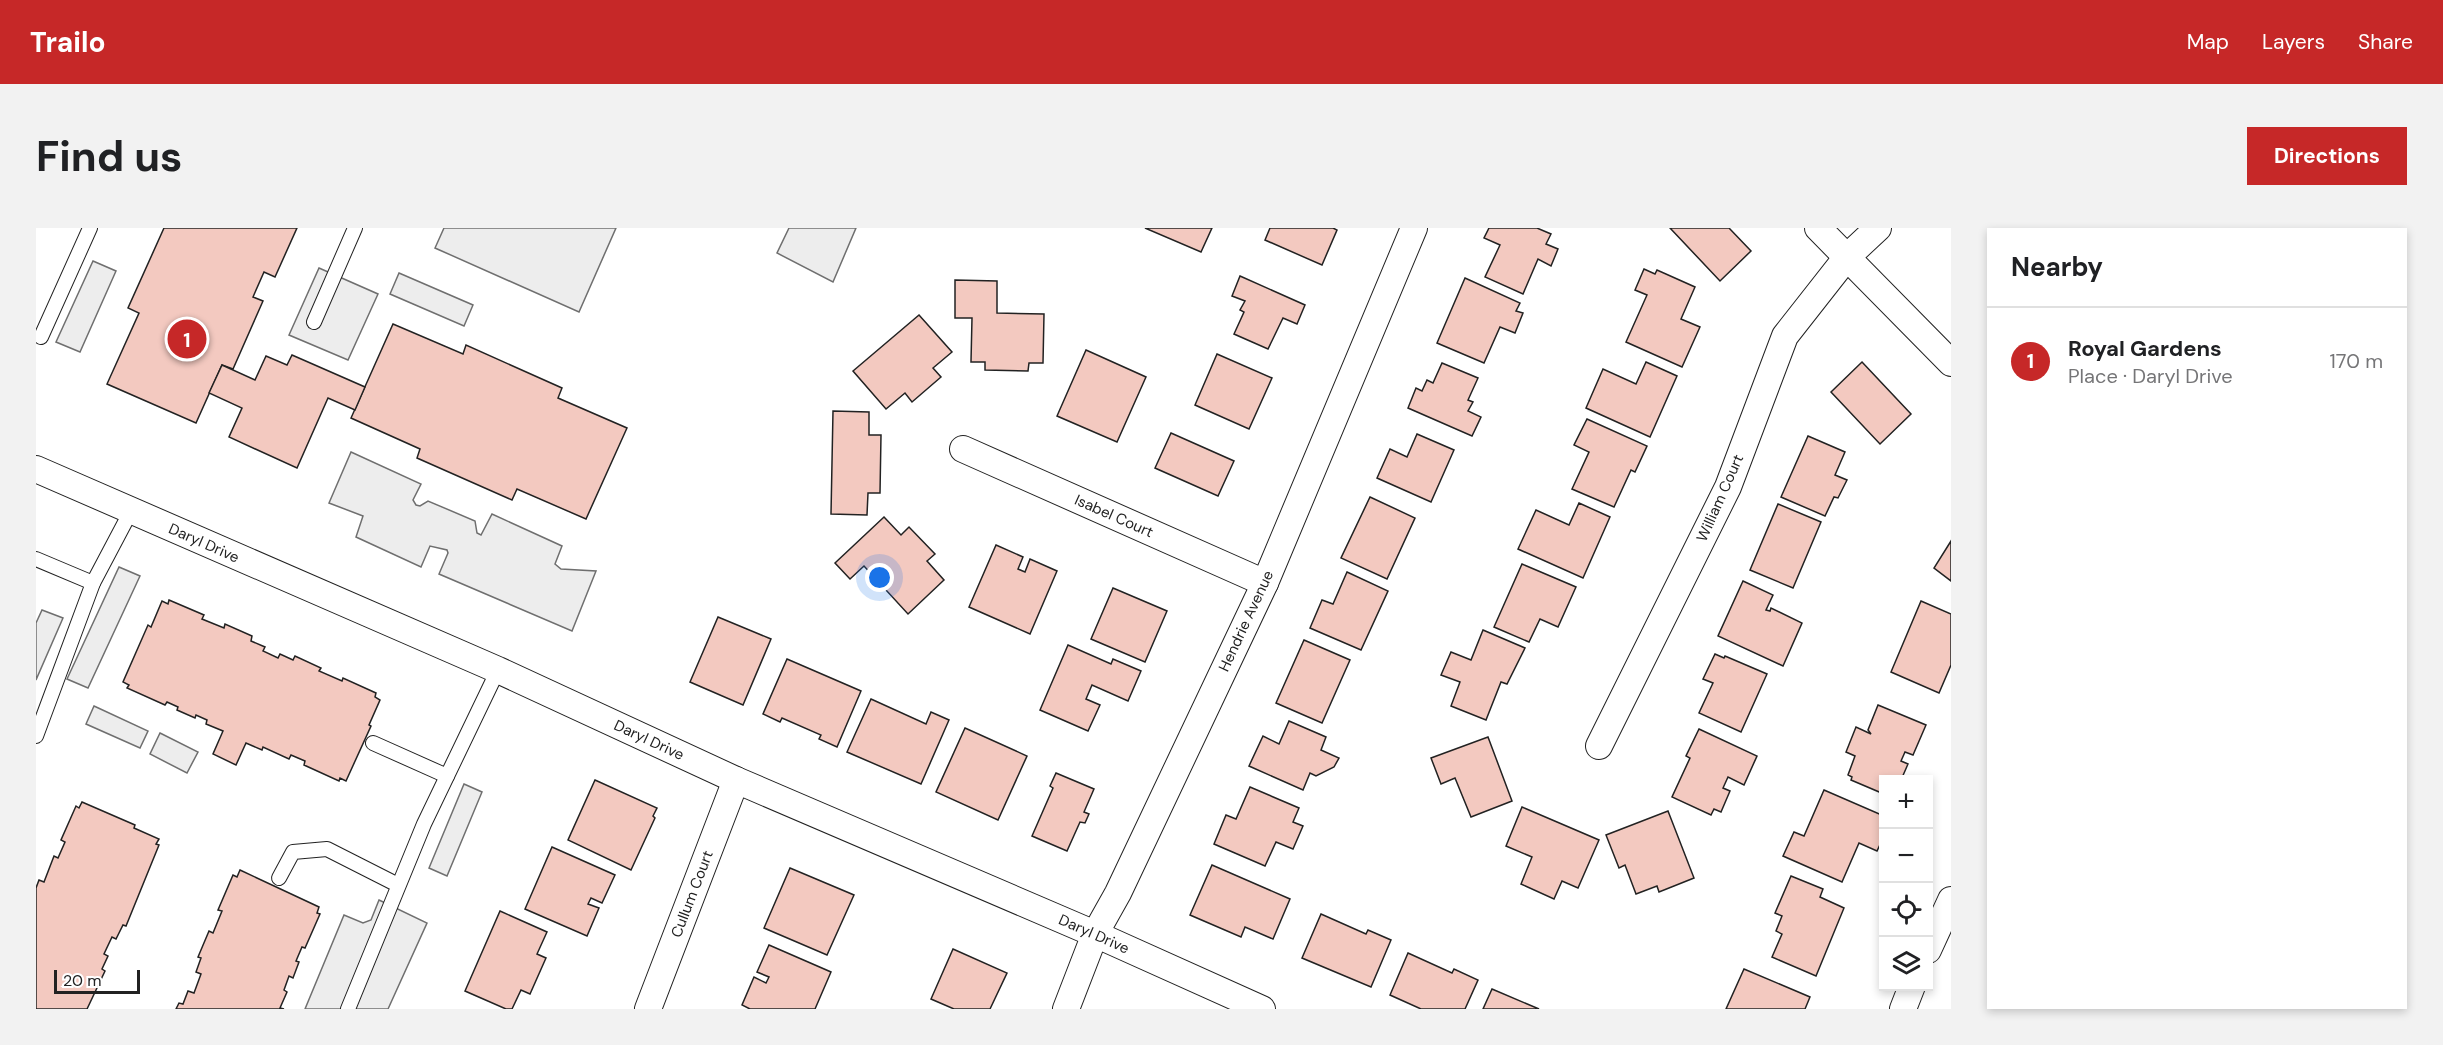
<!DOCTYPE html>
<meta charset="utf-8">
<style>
body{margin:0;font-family:"DM Sans",sans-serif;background:#f2f2f2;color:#202124}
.controls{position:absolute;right:18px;bottom:18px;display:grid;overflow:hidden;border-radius:0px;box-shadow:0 3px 9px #0003}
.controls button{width:54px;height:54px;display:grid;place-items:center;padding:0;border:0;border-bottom:2px solid #e0e0e0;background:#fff;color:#202124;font:30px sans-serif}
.scale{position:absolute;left:18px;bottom:15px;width:86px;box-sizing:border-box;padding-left:6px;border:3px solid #222;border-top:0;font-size:16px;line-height:21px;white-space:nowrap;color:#222;-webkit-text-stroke:4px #fff;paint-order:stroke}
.you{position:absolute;left:844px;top:350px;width:21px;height:21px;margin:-15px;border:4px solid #fff;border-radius:50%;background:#1a73e8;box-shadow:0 0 0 9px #1a73e833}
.badge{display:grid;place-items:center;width:39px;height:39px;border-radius:50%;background:#c62828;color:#fff;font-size:20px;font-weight:700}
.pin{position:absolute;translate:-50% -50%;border:3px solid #fff;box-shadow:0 2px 6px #0006}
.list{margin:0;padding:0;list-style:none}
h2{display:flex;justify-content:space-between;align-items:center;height:78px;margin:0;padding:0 24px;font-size:26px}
h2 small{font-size:20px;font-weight:400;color:#757577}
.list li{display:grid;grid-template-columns:39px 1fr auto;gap:18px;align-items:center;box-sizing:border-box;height:108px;padding:0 24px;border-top:2px solid #e0e0e0}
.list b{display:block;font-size:22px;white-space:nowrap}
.list p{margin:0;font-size:20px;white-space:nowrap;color:#757577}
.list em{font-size:20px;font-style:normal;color:#757577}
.icon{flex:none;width:33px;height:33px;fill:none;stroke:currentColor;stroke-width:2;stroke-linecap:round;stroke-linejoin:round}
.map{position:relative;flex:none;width:1915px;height:781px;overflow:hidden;border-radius:0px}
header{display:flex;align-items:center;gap:36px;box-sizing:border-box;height:84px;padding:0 30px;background:#c62828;color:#fff}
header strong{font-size:28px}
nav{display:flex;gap:33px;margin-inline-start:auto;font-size:21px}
.intro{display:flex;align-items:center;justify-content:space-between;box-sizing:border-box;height:144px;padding:0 36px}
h1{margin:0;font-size:42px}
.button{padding:15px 27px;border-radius:0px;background:#c62828;color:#fff;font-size:21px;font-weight:700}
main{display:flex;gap:36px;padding:0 36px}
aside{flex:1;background:#fff;border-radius:0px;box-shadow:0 3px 9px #0003}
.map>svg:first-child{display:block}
.parking{fill:#ededed;stroke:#6f6f6f;stroke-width:1.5}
.building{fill:#f3c9c0;stroke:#222;stroke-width:1.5}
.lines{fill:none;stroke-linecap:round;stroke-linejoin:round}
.service-casing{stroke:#222;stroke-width:16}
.minor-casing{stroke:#222;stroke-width:28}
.service{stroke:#fff;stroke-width:14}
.minor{stroke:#fff;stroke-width:26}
.labels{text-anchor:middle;stroke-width:4.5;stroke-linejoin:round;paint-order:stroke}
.street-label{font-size:15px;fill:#222;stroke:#fff}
</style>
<header>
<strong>Trailo</strong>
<nav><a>Map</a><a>Layers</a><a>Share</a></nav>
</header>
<div class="intro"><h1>Find us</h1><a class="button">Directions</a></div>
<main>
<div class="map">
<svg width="1915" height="781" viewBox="0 0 1915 781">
<rect width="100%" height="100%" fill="#fff"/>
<g class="parking">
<polygon points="408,0 580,0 543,84 399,20"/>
<polygon points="753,0 820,0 797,54 741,25"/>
<polygon points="57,33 80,43 44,124 20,114"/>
<polygon points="283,40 342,66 312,132 253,107"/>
<polygon points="363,45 437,77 428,98 354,66"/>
<polygon points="315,224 385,256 377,272 380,277 384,278 392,273 439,293 441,305 445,307 456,286 526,318 519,336 525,341 560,343 536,403 403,346 412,325 411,322 394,318 385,339 320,309 327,288 293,275"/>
<polygon points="83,339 104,348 52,460 31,451"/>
<polygon points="6,382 27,390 0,452 0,395"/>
<polygon points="58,478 112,503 104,520 50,496"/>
<polygon points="124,505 162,524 151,545 114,526"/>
<polygon points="428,556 446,564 411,648 393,640"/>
<polygon points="343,672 391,695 352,781 269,781 308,687 327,695 335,692"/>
</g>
<g class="building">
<polygon points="128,0 261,0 239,49 228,44 217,69 227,73 197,141 186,137 160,195 71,156 103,85 92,80"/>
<polygon points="1109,0 1176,0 1165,24"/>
<polygon points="1234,0 1297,0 1301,2 1286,37 1229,12"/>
<polygon points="1453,0 1501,0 1515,6 1510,16 1522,21 1515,38 1502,31 1487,66 1449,49 1464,17 1448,10"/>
<polygon points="1634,0 1693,0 1715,23 1684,53"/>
<polygon points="1608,41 1619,46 1621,42 1659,59 1645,91 1664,99 1646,139 1590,114 1611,67 1599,62"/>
<polygon points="1204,48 1269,77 1261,96 1247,90 1232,121 1198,106 1208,84 1204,82 1209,73 1196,68"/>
<polygon points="1429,50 1484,75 1480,83 1487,85 1479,105 1464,99 1448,135 1401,115"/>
<polygon points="919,52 961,53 961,85 1008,86 1007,135 993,135 992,143 949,142 949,134 935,134 936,90 919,90"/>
<polygon points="883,87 916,124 897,140 905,149 876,174 869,165 850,181 817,143"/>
<polygon points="357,96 427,126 430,117 526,160 522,170 591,200 550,291 481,261 476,272 381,230 384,221 315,190"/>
<polygon points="1050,122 1110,149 1081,214 1021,188"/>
<polygon points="1181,126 1236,150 1213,201 1159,177"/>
<polygon points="256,127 329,159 319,182 292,170 261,240 193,209 206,180 173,165 186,137 219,152 230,128 251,137"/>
<polygon points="1610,134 1641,148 1614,209 1550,180 1567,141 1600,156"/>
<polygon points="1826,134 1875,186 1844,216 1795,164"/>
<polygon points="1406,135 1442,150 1432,172 1437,174 1432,183 1445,189 1436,208 1372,180 1380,160 1386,163 1391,152 1397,155"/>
<polygon points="797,183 833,184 833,207 845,207 844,265 832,265 831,287 795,286"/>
<polygon points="1551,191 1611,218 1599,244 1595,242 1578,279 1536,261 1553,224 1538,217"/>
<polygon points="1135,205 1198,233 1182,268 1119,240"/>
<polygon points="1381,206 1418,222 1395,274 1341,250 1354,221 1371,229"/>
<polygon points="1772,208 1809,224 1799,247 1811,252 1802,270 1798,269 1789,288 1745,269"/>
<polygon points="1334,269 1379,290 1351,351 1305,330"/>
<polygon points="1543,275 1574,289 1547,350 1482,321 1500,282 1533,297"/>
<polygon points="1742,276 1785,294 1757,360 1714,342"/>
<polygon points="848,289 865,307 873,299 899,326 891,333 908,352 872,386 828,338 814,351 799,335"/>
<polygon points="1915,313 1915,353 1898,340"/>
<polygon points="960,317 987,329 982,341 989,344 994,331 1021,343 994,406 933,379"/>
<polygon points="1486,336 1540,359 1522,399 1504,391 1493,414 1458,399"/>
<polygon points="1311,344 1352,363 1325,422 1274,400 1286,372 1297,376"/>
<polygon points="1707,353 1737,367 1730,382 1734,383 1735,380 1766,395 1747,438 1682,408"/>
<polygon points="1077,360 1131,383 1109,434 1055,411"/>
<polygon points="133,372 168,387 166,391 188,400 189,396 216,408 215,413 229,419 227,423 242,430 244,426 257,432 259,428 285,440 283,443 306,453 307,450 340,465 339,469 344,472 333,497 335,498 310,553 304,550 303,553 268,537 269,533 255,527 253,531 227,519 226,522 210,515 200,537 177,526 187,503 170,496 171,492 160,487 159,490 141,482 142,479 131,474 129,477 91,460 93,457 87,454 112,397 115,399 126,373 132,376"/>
<polygon points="1885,373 1915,386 1915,437 1903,465 1855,444"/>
<polygon points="682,389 735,411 707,477 654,454"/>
<polygon points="1447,402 1489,420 1471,456 1465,454 1450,492 1415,478 1424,454 1405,447 1415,424 1435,432"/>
<polygon points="1268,412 1314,432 1286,495 1240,475"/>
<polygon points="1032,417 1075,436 1077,431 1105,443 1092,473 1056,457 1050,471 1064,477 1052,503 1004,482"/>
<polygon points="1679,426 1688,430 1689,428 1731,446 1705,504 1663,485 1677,455 1667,451"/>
<polygon points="751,431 825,463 801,519 783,511 785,507 746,490 744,494 727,486"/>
<polygon points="835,471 890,496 895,484 913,492 885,556 811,524"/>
<polygon points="1842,477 1890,497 1877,527 1869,524 1865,533 1872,536 1865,552 1848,552 1848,566 1815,552 1816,549 1812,547 1819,528 1810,524 1820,499 1835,506 1832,502"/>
<polygon points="1253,493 1290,509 1285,522 1303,530 1298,539 1280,548 1274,545 1267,562 1213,538 1227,508 1243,516"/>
<polygon points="929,500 991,528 962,592 900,564"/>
<polygon points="1663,501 1721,528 1708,557 1692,549 1687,560 1694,563 1685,584 1678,581 1675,587 1636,569 1654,530 1650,528"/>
<polygon points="1452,509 1476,573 1435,589 1419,550 1405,556 1395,530"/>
<polygon points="1020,545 1058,561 1048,584 1053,586 1049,595 1044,594 1031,623 996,608 1017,560 1014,558"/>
<polygon points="559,552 621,580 617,588 619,590 595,642 532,612"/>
<polygon points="1214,559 1263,580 1257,594 1267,598 1257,621 1240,614 1229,638 1178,616 1190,587 1200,591"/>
<polygon points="1788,562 1848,588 1848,608 1841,623 1823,615 1806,654 1747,628 1758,604 1768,608"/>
<polygon points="46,574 99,597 98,600 123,611 120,616 123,617 90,698 87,697 80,711 76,709 68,726 72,728 66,741 69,743 51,781 0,781 0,660 3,652 8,654 18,628 22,630 29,614 25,612 40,578 43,580"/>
<polygon points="1486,579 1563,612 1542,660 1526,653 1518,671 1485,656 1496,629 1470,618"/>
<polygon points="1632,583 1658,650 1623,664 1621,658 1600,666 1589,637 1583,640 1570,607"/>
<polygon points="516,619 579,647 566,675 555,670 552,676 563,680 551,708 489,681"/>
<polygon points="1176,637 1254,671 1237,711 1209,699 1205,709 1154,687"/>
<polygon points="754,640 818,667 791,727 728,700"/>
<polygon points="204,642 283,679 281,685 284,686 269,720 266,719 260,733 263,734 257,750 253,748 248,762 251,764 244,780 248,781 140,781 143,775 147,776 152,763 158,765 165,746 160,744 165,730 162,729 173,703 177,705 186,683 182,682 197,647 201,649"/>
<polygon points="1755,648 1787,661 1784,669 1808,680 1780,748 1736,729 1746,706 1740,703 1746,688 1739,685"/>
<polygon points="464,683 511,704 501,726 510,730 494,766 485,762 476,781 470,781 429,763"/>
<polygon points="1285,686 1330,706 1332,702 1355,712 1335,759 1266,730"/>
<polygon points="733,717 795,744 779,781 714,781 706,777 718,749 730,755 733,749 721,744"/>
<polygon points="917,721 971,745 954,781 918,781 895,771"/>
<polygon points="1372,725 1416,745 1418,741 1442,752 1429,781 1385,781 1354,767"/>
<polygon points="1708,741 1774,769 1769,781 1690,781"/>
<polygon points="1456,761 1503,781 1447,781"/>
</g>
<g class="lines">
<g class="service-casing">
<g id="service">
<polyline points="278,94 319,0"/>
<polyline points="5,109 54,0"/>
<polyline points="0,331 57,355"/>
<polyline points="0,508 57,355 95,283"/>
<polyline points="337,515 411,548"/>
<polyline points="243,650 257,624 291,621 362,657"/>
<polyline points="312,781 388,596 462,442"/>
</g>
</g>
<g class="minor-casing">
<g id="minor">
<polyline points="1782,0 1915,135"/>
<polyline points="927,221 1229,355"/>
<polyline points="0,241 462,442 700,552 1059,706 1226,781"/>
<polyline points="1563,518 1692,259 1749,108 1811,29 1842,0"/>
<polyline points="1892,722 1915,672"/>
<polyline points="612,781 700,552"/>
<polyline points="1030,781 1059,706 1082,665 1229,355 1378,0"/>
<polyline points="1867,781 1876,758"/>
</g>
</g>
<use href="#service" class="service"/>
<use href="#minor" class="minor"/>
</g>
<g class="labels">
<g class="street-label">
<text transform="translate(1684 270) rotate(-66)" y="5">William Court</text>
<text transform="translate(1078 288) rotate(24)" y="5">Isabel Court</text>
<text transform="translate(168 315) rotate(24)" y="5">Daryl Drive</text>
<text transform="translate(1210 393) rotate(-65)" y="5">Hendrie Avenue</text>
<text transform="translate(613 512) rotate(25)" y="5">Daryl Drive</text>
<text transform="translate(656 666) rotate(-69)" y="5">Cullum Court</text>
<text transform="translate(1058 706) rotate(24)" y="5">Daryl Drive</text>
</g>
</g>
</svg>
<div class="controls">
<button>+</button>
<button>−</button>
<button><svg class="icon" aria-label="locate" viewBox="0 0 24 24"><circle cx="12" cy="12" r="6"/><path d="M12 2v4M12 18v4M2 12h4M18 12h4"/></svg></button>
<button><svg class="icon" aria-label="layers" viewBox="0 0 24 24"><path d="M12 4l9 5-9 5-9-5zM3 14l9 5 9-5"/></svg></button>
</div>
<div class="scale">20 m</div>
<div class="you"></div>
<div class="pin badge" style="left:151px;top:111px">1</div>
</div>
<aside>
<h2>Nearby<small></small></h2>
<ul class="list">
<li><span class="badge">1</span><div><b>Royal Gardens</b><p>Place · Daryl Drive</p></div><em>170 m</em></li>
</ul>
</aside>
</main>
